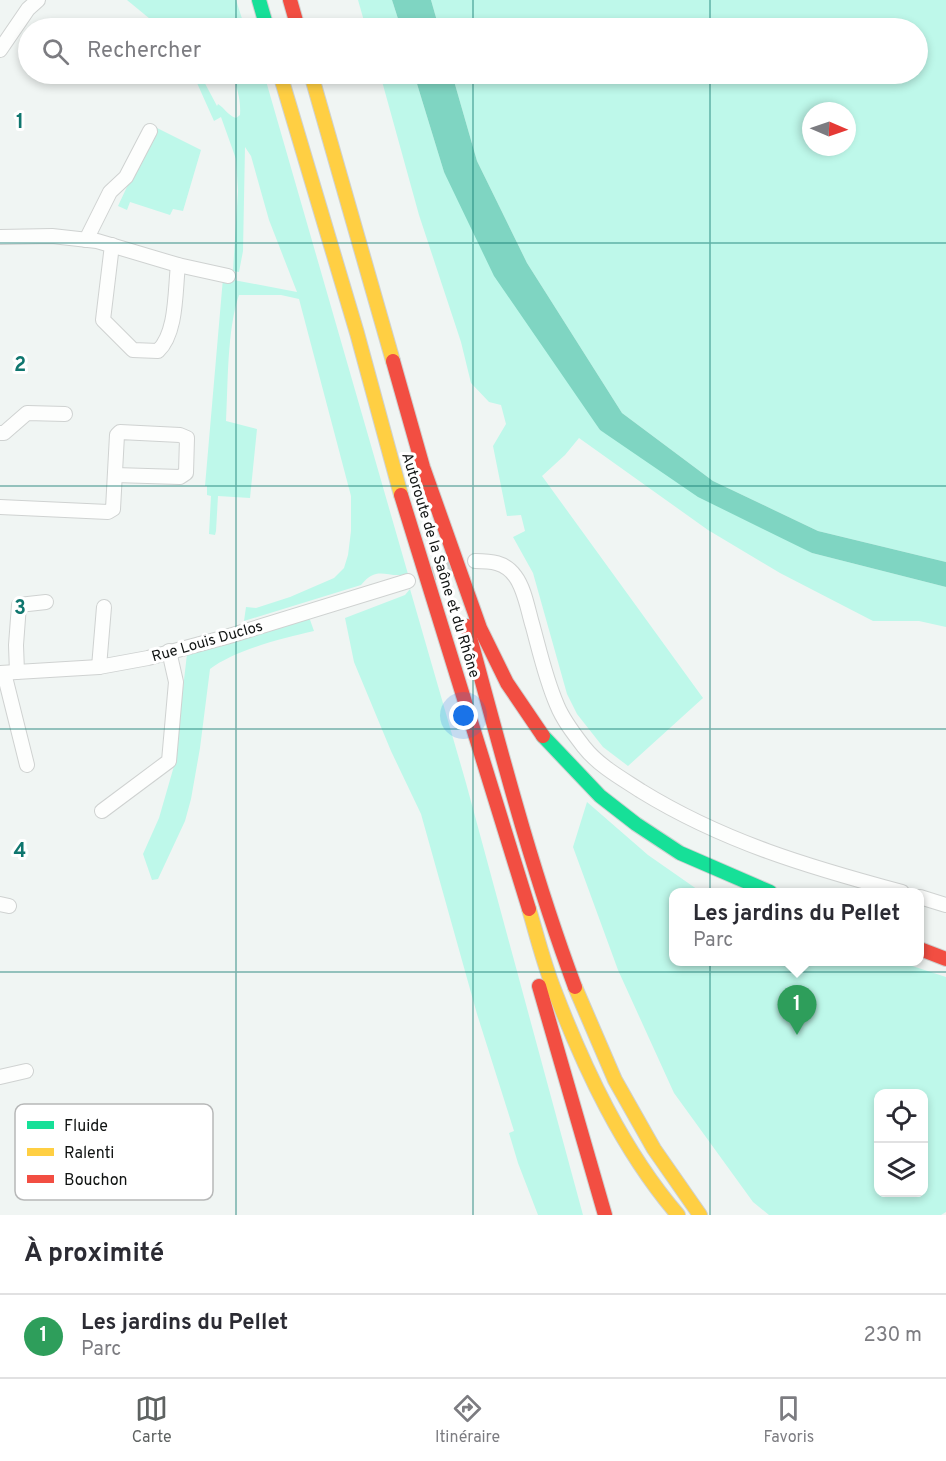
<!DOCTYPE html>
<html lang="fr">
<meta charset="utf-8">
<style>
body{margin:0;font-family:Overpass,sans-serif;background:#f7f7f7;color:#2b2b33}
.controls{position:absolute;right:18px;bottom:18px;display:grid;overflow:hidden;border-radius:12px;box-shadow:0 3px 9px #0003}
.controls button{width:54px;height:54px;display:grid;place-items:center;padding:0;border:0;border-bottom:2px solid #e1e1e2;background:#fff;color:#2b2b33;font:30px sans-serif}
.compass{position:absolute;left:802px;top:102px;width:54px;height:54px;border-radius:50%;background:#fff;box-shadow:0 3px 9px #0003;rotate:92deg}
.you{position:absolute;left:464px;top:716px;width:21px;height:21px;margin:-15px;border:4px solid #fff;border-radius:50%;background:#1a73e8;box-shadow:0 0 0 9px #1a73e833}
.badge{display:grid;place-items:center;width:39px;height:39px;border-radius:50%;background:#5e6261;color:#fff;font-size:20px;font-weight:700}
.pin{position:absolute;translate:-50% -50px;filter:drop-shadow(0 2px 3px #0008)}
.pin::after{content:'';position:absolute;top:32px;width:21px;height:18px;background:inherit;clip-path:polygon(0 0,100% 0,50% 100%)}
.popup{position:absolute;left:669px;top:888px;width:255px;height:78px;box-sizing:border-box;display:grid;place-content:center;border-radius:12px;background:#fff;filter:drop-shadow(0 2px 4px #0005);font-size:20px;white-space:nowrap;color:#7c7c81}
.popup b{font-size:22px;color:#2b2b33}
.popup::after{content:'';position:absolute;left:50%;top:100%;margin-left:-12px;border:12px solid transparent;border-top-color:#fff}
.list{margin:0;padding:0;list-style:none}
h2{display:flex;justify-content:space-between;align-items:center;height:78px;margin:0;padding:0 24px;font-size:26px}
h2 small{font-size:20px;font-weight:400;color:#7c7c81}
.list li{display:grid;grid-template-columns:39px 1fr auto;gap:18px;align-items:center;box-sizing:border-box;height:84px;padding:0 24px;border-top:2px solid #e1e1e2}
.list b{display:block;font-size:22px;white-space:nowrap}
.list p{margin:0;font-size:20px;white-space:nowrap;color:#7c7c81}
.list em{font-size:20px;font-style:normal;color:#7c7c81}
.icon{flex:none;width:33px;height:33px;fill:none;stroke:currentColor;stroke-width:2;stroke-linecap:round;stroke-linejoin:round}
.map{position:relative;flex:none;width:946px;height:1215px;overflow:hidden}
.search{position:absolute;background:#fff;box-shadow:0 3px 9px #0003;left:18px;right:18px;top:18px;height:66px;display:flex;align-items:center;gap:15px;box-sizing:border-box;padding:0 21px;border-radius:33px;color:#7c7c81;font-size:22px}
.sheet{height:162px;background:#fff}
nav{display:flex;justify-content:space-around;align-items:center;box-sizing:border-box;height:84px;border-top:2px solid #e1e1e2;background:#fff;font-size:16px;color:#7c7c81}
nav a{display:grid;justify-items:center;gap:3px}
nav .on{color:#5e6261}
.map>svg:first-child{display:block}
.green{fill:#bef8ea;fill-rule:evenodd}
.water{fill:#7fd5c2}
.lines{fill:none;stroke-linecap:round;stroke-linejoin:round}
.street-tunnel{stroke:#ced3d1;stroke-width:14;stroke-dasharray:14 7;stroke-linecap:butt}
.street-casing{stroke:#cfd2d1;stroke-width:16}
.fast-casing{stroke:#cfd2d1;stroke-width:16}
.slow-casing{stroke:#cfd2d1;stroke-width:16}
.jam-casing{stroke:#cfd2d1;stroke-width:16}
.street{stroke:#fdfefd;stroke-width:14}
.fast{stroke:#16e098;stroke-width:14}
.slow{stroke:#ffcf43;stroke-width:14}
.jam{stroke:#f24e42;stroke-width:14}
.grid{fill:none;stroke:#0f766e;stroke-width:1.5;stroke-opacity:0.55}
.labels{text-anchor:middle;stroke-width:6;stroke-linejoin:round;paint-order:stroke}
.street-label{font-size:15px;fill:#101312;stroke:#fff}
.key{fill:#fff;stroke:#b7b8b8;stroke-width:1.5}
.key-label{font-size:16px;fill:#101312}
.grid-label{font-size:20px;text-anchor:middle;font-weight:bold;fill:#0f766e;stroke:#fff;stroke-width:6;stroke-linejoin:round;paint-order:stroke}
</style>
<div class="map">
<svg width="946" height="1215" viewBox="0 0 946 1215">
<rect width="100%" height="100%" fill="#f0f5f3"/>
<g class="green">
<polygon points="127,0 236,0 245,28 161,28"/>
<polygon points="358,0 392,0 401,28 366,28"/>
<path d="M431 0H946V562L818 531 713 481 622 413 527 263 477 161 452 74H918V28H439ZM811 111H847V147H811Z"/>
<path d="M193 74H200L217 106 218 104C225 108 227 115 236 118L240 115C241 99 237 89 233 74H264L408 574C386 579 378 564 361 585L244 621 246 607 256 608 290 597 334 578 344 568 348 555 351 531V496L299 299 281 295H239C227 329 228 385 226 421L257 429 250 498 218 496 216 531 215 535 209 534 211 496 207 495V486H205L223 278 297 292 269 220 251 156 245 147 243 251 239 272 233 271 238 191 236 159 221 117 214 121Z"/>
<polygon points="380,74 414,74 444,172 600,430 812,553 946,587 946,627 919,621 873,621 780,573 708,530 579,438 565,455 542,476 703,698 628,766 603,747 577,714 567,694 533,573 513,537 525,531 521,515 507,516 493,446 506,424 501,405 489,402 471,383 461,342 419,215"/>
<polygon points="155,127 201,150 183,211 173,209 170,215 130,202 127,210 118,206"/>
<polygon points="410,589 466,783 583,1215 538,1215 518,1163 509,1133 514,1131 477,1014 421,814 391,751 354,662 345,618 405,595"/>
<path d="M309 617 314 631C283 638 235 650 210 669L200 748 191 799 185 821 158 879 152 880 143 854 159 818 174 766 187 654Z"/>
<path d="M587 802 648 855 701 892H674V962H900L946 977V1212L941 1215H769L753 1202 674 1093 618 970 573 847ZM878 1094H924V1192H878Z"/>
</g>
<g class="water">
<polygon points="392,0 431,0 439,28 401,28"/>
<polygon points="414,74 452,74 477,161 527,263 622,413 713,481 818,531 946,562 946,587 812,553 698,497 600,430 494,276 444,172"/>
</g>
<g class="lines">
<polyline class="street-tunnel" points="421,577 463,565"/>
<g class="street-casing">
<g id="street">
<polyline points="0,50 28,9 38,0"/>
<polyline points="0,237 52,236 97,241 178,265 228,276"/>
<polyline points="86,240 110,192 126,177 150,131"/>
<path d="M112 245 103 320 133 350 158 351C177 333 175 291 178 265"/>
<polyline points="0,433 4,433 27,413 65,414"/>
<polyline points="0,507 108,512 113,509 117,435 120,432 180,435 187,438 186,473 180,477 115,475"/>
<path d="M475 561C491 561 505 562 515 576 525 589 528 611 533 627 540 653 546 680 557 705 563 720 574 734 584 747 599 766 621 778 641 791 724 842 809 867 902 892"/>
<polyline points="99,667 104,607"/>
<polyline points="17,672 16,645 19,605 46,602"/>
<polyline points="0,673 99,667 148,658 226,637 408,581"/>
<polyline points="4,673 27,765"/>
<polyline points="102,811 169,761 176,682 169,651"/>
<polyline points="920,897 946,905"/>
<polyline points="0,904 9,906"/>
<polyline points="0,1077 26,1071"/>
</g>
</g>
<g class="fast-casing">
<g id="fast">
<polyline points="259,0 267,28"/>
<polyline points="543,736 600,796 636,824 680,853 770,892"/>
</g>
</g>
<g class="slow-casing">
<g id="slow">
<polyline points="280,74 357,333 401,495"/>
<polyline points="311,74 393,361"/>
<path d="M529 909C537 936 544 965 555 992 585 1070 623 1151 678 1215"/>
<polyline points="575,987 615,1080 654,1149 700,1215"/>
</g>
</g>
<g class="jam-casing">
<g id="jam">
<polyline points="290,0 298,28"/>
<polyline points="393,361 423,467 480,628 507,683 543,736"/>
<polyline points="401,495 529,909"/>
<path d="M467 626C500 748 531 869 575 987"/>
<polyline points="920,949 946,959"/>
<polyline points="539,986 605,1215"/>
</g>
</g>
<use href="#street" class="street"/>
<use href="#fast" class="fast"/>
<use href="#slow" class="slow"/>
<use href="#jam" class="jam"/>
</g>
<path class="grid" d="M236 0V28M473 0V28M710 0V28M236 74V1215M473 74V1215M710 74V1215M0 243H946M0 486H946M0 729H946M0 972H946"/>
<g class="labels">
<g class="street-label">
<text transform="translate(441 565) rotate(73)" y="5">Autoroute de la Saône et du Rhône</text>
<text transform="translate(207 641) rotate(-16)" y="5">Rue Louis Duclos</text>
</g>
</g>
<rect x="15" y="1104" width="198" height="96" rx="9" class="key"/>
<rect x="27" y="1121" width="27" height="8" fill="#16e098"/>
<rect x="27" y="1148" width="27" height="8" fill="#ffcf43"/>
<rect x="27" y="1175" width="27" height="8" fill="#f24e42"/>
<g class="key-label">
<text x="64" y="1131">Fluide</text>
<text x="64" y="1158">Ralenti</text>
<text x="64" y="1185">Bouchon</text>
</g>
<g class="grid-label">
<text x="20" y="128">1</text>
<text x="20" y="371">2</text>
<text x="20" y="614">3</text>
<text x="20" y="857">4</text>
</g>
</svg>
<div class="controls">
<button><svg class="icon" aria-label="locate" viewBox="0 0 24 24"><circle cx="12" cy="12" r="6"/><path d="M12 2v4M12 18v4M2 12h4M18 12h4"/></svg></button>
<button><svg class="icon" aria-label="layers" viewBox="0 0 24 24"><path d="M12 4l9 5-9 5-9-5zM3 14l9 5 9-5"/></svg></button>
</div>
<svg class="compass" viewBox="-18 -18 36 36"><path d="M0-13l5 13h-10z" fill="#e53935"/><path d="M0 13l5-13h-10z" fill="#7c7c81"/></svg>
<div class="you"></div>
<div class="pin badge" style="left:797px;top:1035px;background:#2e9e5b">1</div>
<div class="popup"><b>Les jardins du Pellet</b>Parc</div>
<div class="search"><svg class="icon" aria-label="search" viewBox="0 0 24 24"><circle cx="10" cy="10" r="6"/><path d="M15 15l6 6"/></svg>Rechercher</div>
</div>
<section class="sheet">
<h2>À proximité<small></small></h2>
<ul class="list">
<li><span class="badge" style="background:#2e9e5b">1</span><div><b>Les jardins du Pellet</b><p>Parc</p></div><em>230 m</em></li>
</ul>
</section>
<nav>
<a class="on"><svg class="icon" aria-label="map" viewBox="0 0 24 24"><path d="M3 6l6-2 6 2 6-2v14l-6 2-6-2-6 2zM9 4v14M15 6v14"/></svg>Carte</a>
<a><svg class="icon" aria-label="directions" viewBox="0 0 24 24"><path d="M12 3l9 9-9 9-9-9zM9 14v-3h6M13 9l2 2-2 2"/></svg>Itinéraire</a>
<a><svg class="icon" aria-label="saved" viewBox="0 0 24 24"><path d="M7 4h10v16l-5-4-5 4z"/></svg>Favoris</a>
</nav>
